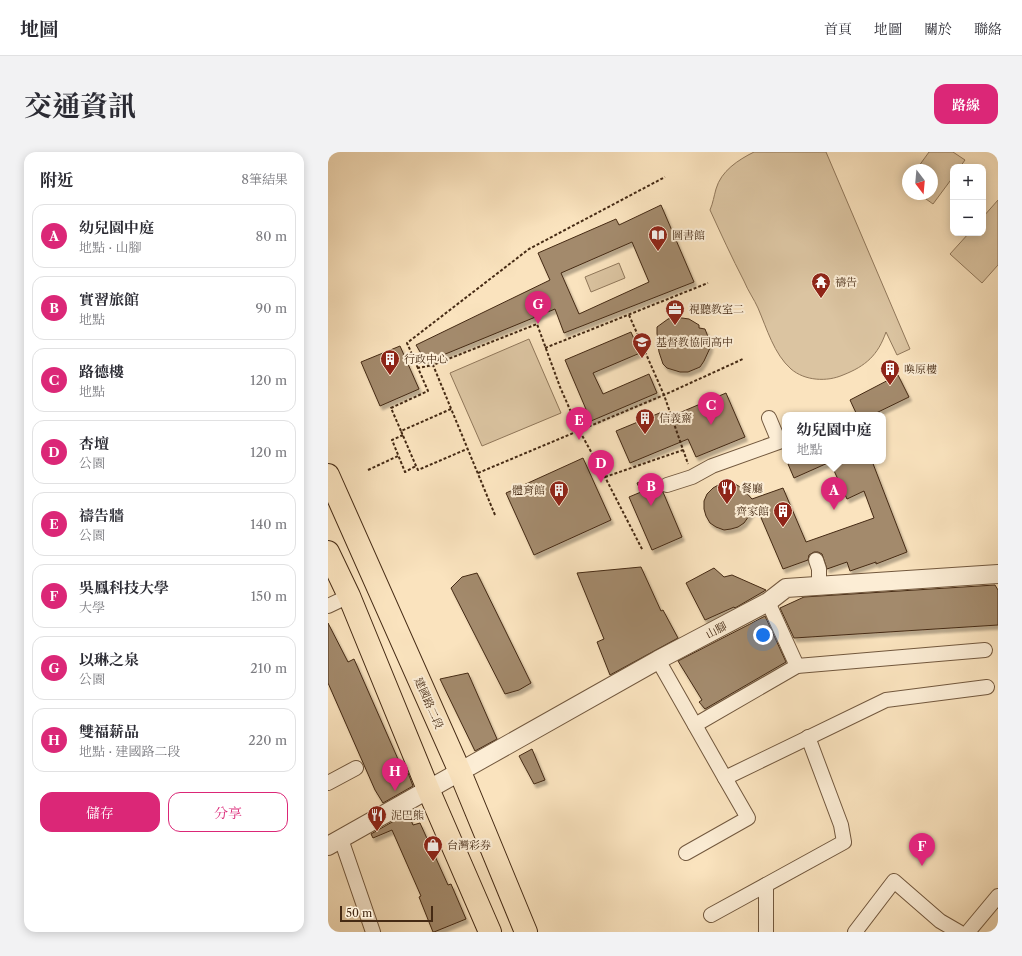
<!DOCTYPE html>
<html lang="zh-TW">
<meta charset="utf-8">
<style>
body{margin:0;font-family:"Libre Caslon Text","Noto Serif TC",serif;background:#f2f2f3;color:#2b2b33}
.controls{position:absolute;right:12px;top:12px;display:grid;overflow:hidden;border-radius:8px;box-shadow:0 2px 10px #0003}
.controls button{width:36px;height:36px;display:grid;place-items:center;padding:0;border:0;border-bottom:1px solid #e1e1e2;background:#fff;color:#2b2b33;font:20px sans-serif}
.compass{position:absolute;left:574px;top:12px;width:36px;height:36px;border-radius:50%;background:#fff;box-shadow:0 2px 10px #0003;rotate:164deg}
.scale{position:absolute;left:12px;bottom:10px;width:93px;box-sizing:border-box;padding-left:4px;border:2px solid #452a14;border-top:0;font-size:11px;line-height:14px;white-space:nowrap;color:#452a14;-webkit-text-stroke:3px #fcedd5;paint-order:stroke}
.you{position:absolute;left:435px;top:483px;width:14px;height:14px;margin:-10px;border:3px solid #fff;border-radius:50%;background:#1a73e8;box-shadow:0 0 0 6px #1a73e833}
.badge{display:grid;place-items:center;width:26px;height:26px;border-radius:50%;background:#db2777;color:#fff;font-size:13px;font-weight:700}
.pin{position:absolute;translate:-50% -33px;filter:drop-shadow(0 1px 2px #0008)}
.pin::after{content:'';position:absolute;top:21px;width:14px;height:12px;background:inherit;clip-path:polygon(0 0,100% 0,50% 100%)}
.popup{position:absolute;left:454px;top:260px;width:104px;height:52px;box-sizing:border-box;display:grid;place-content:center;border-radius:8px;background:#fff;filter:drop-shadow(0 1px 3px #0005);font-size:13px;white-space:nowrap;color:#7c7c81}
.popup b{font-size:15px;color:#2b2b33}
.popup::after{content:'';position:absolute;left:50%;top:100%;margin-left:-8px;border:8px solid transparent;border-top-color:#fff}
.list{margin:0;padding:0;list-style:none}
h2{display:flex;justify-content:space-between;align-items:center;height:52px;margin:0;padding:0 16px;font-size:17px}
h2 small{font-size:13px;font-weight:400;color:#7c7c81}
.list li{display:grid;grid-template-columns:26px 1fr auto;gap:12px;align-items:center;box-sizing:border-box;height:64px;margin:0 8px 8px;padding:0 8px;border:1px solid #e1e1e2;border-radius:12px}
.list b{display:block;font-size:15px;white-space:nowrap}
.list p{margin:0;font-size:13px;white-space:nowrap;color:#7c7c81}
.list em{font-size:13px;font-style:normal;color:#7c7c81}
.actions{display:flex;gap:8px;padding:12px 16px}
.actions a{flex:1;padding:9px 0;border:1px solid #db2777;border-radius:12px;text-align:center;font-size:14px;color:#db2777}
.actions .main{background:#db2777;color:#fff}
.map{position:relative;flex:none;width:670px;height:780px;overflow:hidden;border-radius:12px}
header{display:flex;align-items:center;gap:24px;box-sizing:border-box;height:56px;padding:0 20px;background:#fff;border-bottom:1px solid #e1e1e2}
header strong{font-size:19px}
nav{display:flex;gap:22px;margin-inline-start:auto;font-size:14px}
.intro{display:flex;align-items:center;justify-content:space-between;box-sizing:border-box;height:96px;padding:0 24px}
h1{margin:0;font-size:28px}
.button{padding:10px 18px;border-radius:12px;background:#db2777;color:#fff;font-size:14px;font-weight:700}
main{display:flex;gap:24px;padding:0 24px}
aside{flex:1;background:#fff;border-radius:12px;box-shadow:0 2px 10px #0003}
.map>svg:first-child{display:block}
.green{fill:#dbc4a1;stroke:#90775a}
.building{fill:#a38a6c;stroke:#452a14;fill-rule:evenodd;filter:url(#shadow)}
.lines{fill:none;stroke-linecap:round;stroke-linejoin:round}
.minor-casing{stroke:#72583e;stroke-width:16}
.tertiary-casing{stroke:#72583e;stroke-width:20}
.primary-casing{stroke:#452a14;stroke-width:24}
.path{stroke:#452a14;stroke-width:2;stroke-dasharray:3 2;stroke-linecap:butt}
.minor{stroke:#fcedd5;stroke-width:14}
.tertiary{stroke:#fcedd5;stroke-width:18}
.primary{stroke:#fae3be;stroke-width:22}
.labels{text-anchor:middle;stroke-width:4;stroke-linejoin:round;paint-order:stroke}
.poi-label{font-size:11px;fill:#452a14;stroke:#fcedd5;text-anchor:start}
.street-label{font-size:11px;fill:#452a14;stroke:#fcedd5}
</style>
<header>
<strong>地圖</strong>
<nav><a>首頁</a><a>地圖</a><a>關於</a><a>聯絡</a></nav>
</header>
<div class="intro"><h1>交通資訊</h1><a class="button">路線</a></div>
<main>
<aside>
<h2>附近<small>8筆結果</small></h2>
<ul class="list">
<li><span class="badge">A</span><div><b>幼兒園中庭</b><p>地點 · 山腳</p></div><em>80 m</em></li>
<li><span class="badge">B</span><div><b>實習旅館</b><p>地點</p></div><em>90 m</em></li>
<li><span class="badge">C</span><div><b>路德樓</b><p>地點</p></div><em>120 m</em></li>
<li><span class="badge">D</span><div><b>杏壇</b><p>公園</p></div><em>120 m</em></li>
<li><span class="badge">E</span><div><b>禱告牆</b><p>公園</p></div><em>140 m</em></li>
<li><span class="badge">F</span><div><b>吳鳳科技大學</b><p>大學</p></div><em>150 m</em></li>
<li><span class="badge">G</span><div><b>以琳之泉</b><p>公園</p></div><em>210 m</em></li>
<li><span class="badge">H</span><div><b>雙福薪品</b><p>地點 · 建國路二段</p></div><em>220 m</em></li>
</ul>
<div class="actions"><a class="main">儲存</a><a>分享</a></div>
</aside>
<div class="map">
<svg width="670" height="780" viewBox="0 0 670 780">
<defs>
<filter id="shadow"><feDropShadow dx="2.5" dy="4" stdDeviation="1" flood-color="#0004"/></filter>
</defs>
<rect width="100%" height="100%" fill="#fae3be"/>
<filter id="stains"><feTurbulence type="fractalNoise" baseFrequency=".005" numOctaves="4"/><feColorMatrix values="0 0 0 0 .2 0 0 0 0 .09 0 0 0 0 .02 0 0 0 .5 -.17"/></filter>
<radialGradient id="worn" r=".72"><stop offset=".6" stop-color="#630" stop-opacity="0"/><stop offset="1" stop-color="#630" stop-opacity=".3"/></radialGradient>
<g class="green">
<path d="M426 0H498L582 197 569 203 558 180C550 203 538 214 515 223 499 230 477 229 463 217 446 202 439 177 430 156 426 147 420 139 416 129 404 106 393 82 382 58 385 51 386 44 388 37 393 19 410 8 426 0Z"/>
<polygon points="601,0 625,0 637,8 632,15 625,15 625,25 605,52 591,42 604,42 604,18 588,18"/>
<polygon points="670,48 670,113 654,131 622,102 641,81 655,81 655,65"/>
<polygon points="291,111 297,126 263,140 257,125"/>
<polygon points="201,187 233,261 154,294 122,221"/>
</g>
<g class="building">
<path d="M333 53 366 130 236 181 227 157 98 210 88 193 222 128 210 101 288 67 291 73ZM304 90 321 130 251 162 233 121Z"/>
<polygon points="347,165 361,167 371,173 371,176 377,177 382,190 382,196 376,209 372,215 360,220 352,220 339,216 335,212 331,200 330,193 331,189 329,182 329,175 340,167"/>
<polygon points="303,180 312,201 265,221 275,242 321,222 329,241 263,269 237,208"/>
<polygon points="72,194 91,237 52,254 33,210"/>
<polygon points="570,223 581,245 544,263 529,263 522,248"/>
<polygon points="398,241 417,285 368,305 360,287 302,311 288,279 334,260 337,267"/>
<polygon points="255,306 283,368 206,403 178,341"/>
<polygon points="467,309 544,309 579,400 548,412 548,410 522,419 519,410 499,417 494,402 490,400 486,400 481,403 480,408 455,417 428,354 416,371 410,375 403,377 396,378 388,375 382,371 378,364 376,357 376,349 379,342 385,336 392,332 399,331 407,332 414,336 424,347 455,336 478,390 546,366 536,339 519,347 502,310 466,326 460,312"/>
<polygon points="321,326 327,341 333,339 335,340 354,385 324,398 301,345 313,340 309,331"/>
<polygon points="313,415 333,459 335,458 350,486 282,523 269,490 276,487 249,421"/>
<polygon points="386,416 396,425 404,423 438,438 407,456 406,455 377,468 358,431"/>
<polygon points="149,421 203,531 191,538 177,542 123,436 134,425"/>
<polygon points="667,433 670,438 670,473 466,486 452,456 476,445"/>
<polygon points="437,464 458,510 377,557 371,550 374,548 350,509 422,472"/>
<polygon points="0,471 20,510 26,507 77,623 80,621 85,634 55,651 47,638 0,531"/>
<polygon points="140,521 169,587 147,599 112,527"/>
<polygon points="204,597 217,628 206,632 191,604"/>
<polygon points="80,661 85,673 92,671 120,733 123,732 138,767 106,780 105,780 91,745 93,744 64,678 45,686 43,682"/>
</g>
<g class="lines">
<g class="minor-casing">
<g id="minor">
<polyline points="339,333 364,325 384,314 451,290 441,266"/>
<polyline points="488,408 491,417 491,434"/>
<polyline points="440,450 469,514"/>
<polyline points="0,454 21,444"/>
<polyline points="330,508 397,626 558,548 659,535"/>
<polyline points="367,573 469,514 657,498"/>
<polyline points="0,631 28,616"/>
<polyline points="13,687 45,780"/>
<polyline points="358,701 420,666 397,626"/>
<polyline points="438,733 438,780"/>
<polyline points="383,763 516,690 513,673 480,585"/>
<polyline points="527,780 566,729 612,769 631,780"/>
<polyline points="640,780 670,744"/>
</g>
</g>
<g class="tertiary-casing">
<polyline id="tertiary" points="0,694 330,508 440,450 458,436 670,422"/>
</g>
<g class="primary-casing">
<g id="primary">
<polyline points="0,323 132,620 198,780"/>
<polyline points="0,400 21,444 100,637 162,780"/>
</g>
</g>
<g class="path">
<polyline points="301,163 336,243 360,312"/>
<polyline points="217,196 380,131"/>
<polyline points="90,216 79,191 201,97 337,25"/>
<polyline points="123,257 73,279 88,314 90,318 139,297"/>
<polyline points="73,279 63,256 100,239 90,216 105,213"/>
<polyline points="75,283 64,288 77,320 88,314"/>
<polyline points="40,318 70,304"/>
<polyline points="150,321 336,243 415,207"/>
<polyline points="277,325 355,298"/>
<polyline points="167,363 105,213 209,172 232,235 251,278 277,325 315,399"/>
</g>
<use href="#minor" class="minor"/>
<use href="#tertiary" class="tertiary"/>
<use href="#primary" class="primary"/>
</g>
<defs>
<g id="library-pin" transform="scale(1)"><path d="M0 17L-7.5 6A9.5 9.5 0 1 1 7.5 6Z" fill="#8f2418" stroke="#fcedd5"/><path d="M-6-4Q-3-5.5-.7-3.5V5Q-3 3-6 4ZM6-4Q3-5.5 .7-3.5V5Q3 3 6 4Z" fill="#fff"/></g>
<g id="temple-pin" transform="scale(1)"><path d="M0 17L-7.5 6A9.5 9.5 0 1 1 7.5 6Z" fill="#8f2418" stroke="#fcedd5"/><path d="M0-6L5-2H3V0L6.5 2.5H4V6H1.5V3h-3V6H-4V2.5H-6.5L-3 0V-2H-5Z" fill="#fff"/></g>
<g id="office-pin" transform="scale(1)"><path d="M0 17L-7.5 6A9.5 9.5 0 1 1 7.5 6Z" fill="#8f2418" stroke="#fcedd5"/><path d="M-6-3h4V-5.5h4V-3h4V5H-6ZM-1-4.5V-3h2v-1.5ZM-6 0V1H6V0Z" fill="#fff"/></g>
<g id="school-pin" transform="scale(1)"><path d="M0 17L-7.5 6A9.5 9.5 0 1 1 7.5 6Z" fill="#8f2418" stroke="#fcedd5"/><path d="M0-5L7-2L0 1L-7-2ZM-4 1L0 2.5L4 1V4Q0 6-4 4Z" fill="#fff"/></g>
<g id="building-pin" transform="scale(1)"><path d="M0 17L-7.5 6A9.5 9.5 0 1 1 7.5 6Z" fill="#8f2418" stroke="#fcedd5"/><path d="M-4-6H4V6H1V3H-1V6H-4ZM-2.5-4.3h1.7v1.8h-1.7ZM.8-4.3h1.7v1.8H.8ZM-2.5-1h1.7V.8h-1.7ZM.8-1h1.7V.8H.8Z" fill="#fff"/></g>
<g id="restaurant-pin" transform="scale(1)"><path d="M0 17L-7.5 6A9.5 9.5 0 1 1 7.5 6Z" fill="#8f2418" stroke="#fcedd5"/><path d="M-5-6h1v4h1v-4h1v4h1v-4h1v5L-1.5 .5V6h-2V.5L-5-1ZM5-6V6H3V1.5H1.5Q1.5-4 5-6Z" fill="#fff"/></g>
<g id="shop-pin" transform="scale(1)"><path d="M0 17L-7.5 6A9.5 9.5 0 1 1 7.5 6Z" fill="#8f2418" stroke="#fcedd5"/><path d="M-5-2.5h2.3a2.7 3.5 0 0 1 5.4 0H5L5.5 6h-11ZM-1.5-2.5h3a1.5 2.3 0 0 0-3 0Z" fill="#fff"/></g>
</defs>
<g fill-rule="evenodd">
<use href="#library-pin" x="330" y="83"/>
<use href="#temple-pin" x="493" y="130"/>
<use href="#office-pin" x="347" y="157"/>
<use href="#school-pin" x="314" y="190"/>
<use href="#building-pin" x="62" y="207"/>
<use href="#building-pin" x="562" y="217"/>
<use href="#building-pin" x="317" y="266"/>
<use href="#restaurant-pin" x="399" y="336"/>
<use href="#building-pin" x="231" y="338"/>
<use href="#building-pin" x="455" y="359"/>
<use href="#restaurant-pin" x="49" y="663"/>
<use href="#shop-pin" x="105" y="693"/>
</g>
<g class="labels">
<g class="poi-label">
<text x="344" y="87">圖書館</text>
<text x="507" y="134">禱告</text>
<text x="361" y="161">視聽教室二</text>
<text x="328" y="194">基督教協同高中</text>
<text x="76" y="211">行政中心</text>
<text x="576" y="221">喚原樓</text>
<text x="331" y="270">信義齋</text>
<text x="413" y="340">餐廳</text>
<text x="217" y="342" text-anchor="end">體育館</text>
<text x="441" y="363" text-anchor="end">齊家館</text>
<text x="63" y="667">泥巴熊</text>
<text x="119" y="697">台灣彩券</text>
</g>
<g class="street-label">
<text transform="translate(388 478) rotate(-28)" y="4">山腳</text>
<text transform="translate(101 551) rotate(66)" y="4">建國路二段</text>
</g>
</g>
<rect width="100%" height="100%" filter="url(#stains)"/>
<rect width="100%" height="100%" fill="url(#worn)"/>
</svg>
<div class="controls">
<button>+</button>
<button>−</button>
</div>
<svg class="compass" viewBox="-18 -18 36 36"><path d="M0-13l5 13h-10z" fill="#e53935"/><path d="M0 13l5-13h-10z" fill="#7c7c81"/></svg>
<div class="scale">50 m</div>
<div class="you"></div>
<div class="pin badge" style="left:506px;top:358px">A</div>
<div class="popup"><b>幼兒園中庭</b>地點</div>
<div class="pin badge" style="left:323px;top:354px">B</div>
<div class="pin badge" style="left:383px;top:273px">C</div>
<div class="pin badge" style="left:273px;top:331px">D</div>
<div class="pin badge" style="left:251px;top:288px">E</div>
<div class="pin badge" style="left:594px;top:714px">F</div>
<div class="pin badge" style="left:210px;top:172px">G</div>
<div class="pin badge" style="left:67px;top:639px">H</div>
</div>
</main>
